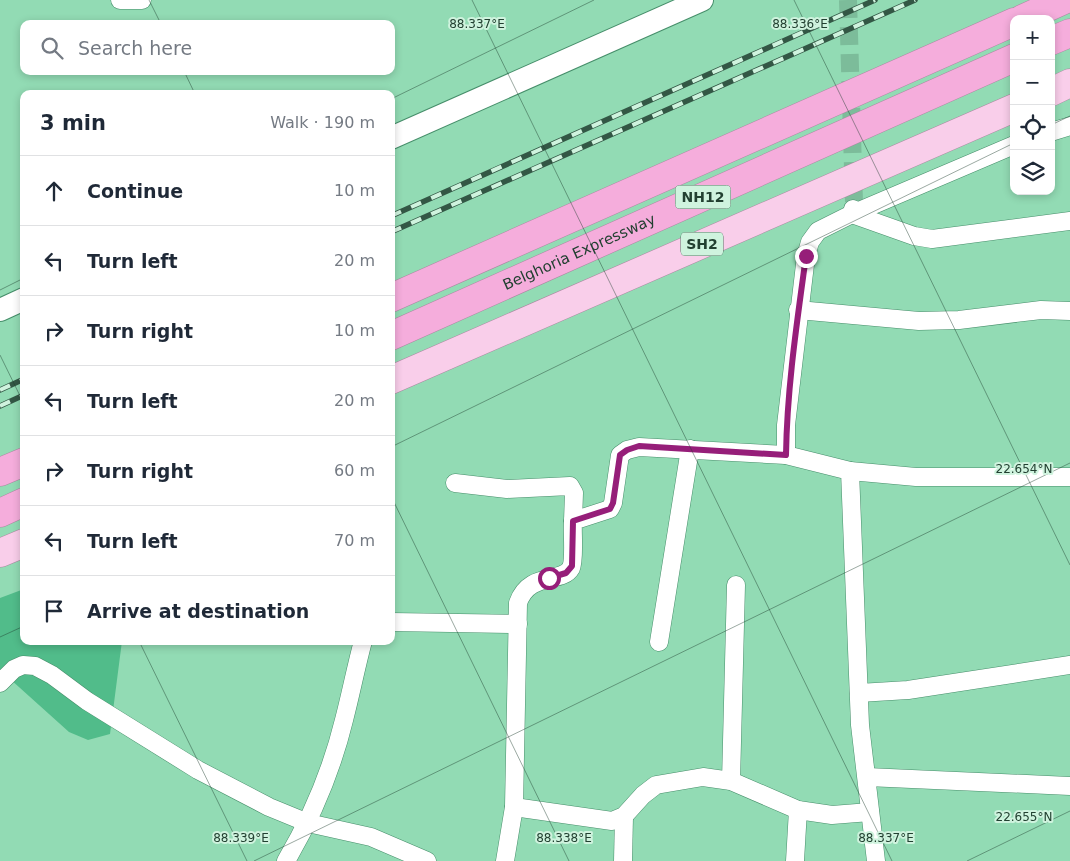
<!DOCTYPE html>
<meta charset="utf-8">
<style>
body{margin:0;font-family:"DejaVu Sans",sans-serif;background:#f2f2f3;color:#1f2937}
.controls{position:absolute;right:15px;top:15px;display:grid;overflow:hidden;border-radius:10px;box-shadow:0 2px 8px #0003}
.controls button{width:45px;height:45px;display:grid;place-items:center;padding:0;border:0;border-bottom:1px solid #e0e1e3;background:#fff;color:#1f2937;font:25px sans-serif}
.stop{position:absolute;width:15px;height:15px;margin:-11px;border:4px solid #961e79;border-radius:50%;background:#fff}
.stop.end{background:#961e79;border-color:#fff;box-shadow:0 1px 5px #0008}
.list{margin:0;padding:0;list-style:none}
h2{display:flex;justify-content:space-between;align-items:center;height:65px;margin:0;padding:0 20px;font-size:21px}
h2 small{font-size:16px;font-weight:400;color:#747a83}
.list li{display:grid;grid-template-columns:32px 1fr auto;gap:15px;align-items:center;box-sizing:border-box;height:70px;padding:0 20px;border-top:1px solid #e0e1e3}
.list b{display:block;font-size:19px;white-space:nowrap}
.list em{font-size:16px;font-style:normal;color:#747a83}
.icon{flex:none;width:28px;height:28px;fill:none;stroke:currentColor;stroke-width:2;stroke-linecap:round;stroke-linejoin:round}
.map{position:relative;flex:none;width:1070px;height:861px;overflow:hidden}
.search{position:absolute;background:#fff;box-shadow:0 2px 8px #0003;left:20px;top:20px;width:375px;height:55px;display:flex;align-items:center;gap:12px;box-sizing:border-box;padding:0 18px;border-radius:10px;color:#747a83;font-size:19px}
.panel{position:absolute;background:#fff;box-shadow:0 2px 8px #0003;left:20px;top:90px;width:375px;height:555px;border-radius:10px}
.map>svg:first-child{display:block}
.green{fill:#51bc8a}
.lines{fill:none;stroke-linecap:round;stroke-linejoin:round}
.minor-tunnel{stroke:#7cbc9a;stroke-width:18;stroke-dasharray:18 9;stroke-linecap:butt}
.minor-casing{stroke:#468e6a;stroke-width:19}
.tertiary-casing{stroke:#468e6a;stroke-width:24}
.primary-casing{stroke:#ab87a0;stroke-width:29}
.motorway-casing{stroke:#ab87a0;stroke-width:29}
.minor{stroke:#fff;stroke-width:18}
.tertiary{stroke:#fff;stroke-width:22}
.primary{stroke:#f9ceea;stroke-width:28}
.motorway{stroke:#f5addc;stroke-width:28}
.rail-casing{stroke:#335745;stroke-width:5.5}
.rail{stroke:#cff3de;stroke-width:4;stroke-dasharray:11;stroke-linecap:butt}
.route{stroke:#961e79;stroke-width:6}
.ticks{fill:none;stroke:#224031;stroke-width:1;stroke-opacity:0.45}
.labels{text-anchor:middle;stroke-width:4;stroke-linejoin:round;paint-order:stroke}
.shield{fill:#cff3de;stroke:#567665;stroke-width:1}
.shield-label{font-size:14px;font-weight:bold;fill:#224031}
.street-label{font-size:15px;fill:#224031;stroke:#cff3de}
.ticks-label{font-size:12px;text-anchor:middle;fill:#224031;stroke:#cff3de;stroke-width:4;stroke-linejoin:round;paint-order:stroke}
</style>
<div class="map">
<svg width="1070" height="861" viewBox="0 0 1070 861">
<rect width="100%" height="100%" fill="#92dbb4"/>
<polygon class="green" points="24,589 24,641 122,641 110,734 88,740 69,732 0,670 0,598"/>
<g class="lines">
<polyline class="minor-tunnel" points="848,0 854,202"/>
<g class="minor-casing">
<g id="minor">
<polyline points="120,0 142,0"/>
<polyline points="1051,132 1070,126"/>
<polyline points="853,209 852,214 914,236 932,239 1070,221"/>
<polyline points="798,310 919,321 959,320 1041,310 1070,311"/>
<polyline points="786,455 786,425 806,256 810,242 818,231 852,214 1014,145"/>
<polyline points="850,471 916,477 1070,477"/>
<polyline points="455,483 507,489 570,486 574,493 573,521"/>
<polyline points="391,622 518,624"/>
<polyline points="659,642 690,449"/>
<polyline points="0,683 14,669 23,665 35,666 52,675 87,701 198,770 269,807 308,823 371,837 427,861"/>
<polyline points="859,693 908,690 1070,665"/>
<polyline points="867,777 1070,786"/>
<polyline points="731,781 736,585"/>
<path d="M514 807 518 603C529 571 562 584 571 568 575 559 572 532 573 521L610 509 613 503 620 455 627 450 639 447 786 455 850 471 860 725 876 861"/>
<path d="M286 861C312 817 332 769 344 720 351 693 356 667 363 641"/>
<polyline points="505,861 514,807 612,821 624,816 643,795 656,785 703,777 731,781 798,810 832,815 870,812"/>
<polyline points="623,861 624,816"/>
<polyline points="795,861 798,810"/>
</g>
</g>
<g class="tertiary-casing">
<g id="tertiary">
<polyline points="391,138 702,0"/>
<polyline points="0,310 24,299"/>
</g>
</g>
<g class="primary-casing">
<g id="primary">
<polyline points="1051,92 1070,83"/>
<polyline points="391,380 1014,108"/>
<polyline points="0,553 24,543"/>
</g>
</g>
<g class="motorway-casing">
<g id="motorway">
<polyline points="1022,19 1064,0"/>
<polyline points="1051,41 1070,33"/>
<polyline points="391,298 1014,22"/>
<path id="s1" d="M391 336 1014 58"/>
<polyline points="0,472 24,462"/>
<polyline points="0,513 24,502"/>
</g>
</g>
<use href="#minor" class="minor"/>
<use href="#tertiary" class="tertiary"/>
<use href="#primary" class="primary"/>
<use href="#motorway" class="motorway"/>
<g class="rail-casing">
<g id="rail">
<polyline points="391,216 875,0"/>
<polyline points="391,232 915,0"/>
<polyline points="0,390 24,379"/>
<polyline points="0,406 24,395"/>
</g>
</g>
<use href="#rail" class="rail"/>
</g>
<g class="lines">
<path class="route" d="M549 578 566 573 572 566 573 521 610 509 613 503 620 455 627 450 639 446 786 455C787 388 797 322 806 256"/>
</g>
<path class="ticks" d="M149 0 161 24M472 0 892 861M794 0 1070 565M184 71 195 94M391 99 594 0M1051 125 1070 116M0 290 24 278M0 355 24 404M391 447 1014 143M391 496 569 861M0 637 24 626M139 641 247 861M254 861 1070 463M967 861 1070 811"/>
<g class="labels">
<g class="shield">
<rect x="675.5" y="185.5" width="55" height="23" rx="4"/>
<rect x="681" y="232.5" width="42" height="23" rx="4"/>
</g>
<g class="shield-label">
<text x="703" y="202">NH12</text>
<text x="702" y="249">SH2</text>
</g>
<g class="street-label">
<text dy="5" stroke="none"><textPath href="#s1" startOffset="206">Belghoria Expressway</textPath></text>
</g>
</g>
<g class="ticks-label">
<text x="477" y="28">88.337°E</text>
<text x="800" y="28">88.336°E</text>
<text x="1024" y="473">22.654°N</text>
<text x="1024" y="821">22.655°N</text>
<text x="241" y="842">88.339°E</text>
<text x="564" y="842">88.338°E</text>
<text x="886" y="842">88.337°E</text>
</g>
</svg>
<div class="controls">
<button>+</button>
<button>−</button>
<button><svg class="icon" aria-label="locate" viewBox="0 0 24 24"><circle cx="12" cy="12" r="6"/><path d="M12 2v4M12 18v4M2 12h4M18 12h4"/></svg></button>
<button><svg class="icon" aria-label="layers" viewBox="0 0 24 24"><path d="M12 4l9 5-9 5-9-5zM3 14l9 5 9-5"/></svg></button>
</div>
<div class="stop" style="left:549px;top:578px"></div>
<div class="stop end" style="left:806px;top:256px"></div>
<div class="search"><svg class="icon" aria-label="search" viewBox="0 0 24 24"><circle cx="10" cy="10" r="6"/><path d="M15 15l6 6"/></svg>Search here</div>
<section class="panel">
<h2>3 min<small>Walk · 190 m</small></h2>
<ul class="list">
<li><svg class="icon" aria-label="ahead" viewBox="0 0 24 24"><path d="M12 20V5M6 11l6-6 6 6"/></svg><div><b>Continue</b></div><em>10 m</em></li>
<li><svg class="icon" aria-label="left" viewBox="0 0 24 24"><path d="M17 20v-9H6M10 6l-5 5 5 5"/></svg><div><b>Turn left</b></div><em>20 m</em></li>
<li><svg class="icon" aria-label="right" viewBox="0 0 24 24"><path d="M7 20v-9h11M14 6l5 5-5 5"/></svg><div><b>Turn right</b></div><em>10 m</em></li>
<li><svg class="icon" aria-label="left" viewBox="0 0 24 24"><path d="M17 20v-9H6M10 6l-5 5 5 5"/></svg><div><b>Turn left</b></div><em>20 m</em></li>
<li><svg class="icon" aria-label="right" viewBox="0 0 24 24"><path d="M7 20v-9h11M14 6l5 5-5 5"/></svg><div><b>Turn right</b></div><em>60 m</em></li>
<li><svg class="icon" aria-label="left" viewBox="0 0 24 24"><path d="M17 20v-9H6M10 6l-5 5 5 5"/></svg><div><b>Turn left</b></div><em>70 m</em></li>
<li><svg class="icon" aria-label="arrive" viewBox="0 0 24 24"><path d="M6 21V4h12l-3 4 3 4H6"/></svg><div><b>Arrive at destination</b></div></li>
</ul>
</section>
</div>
